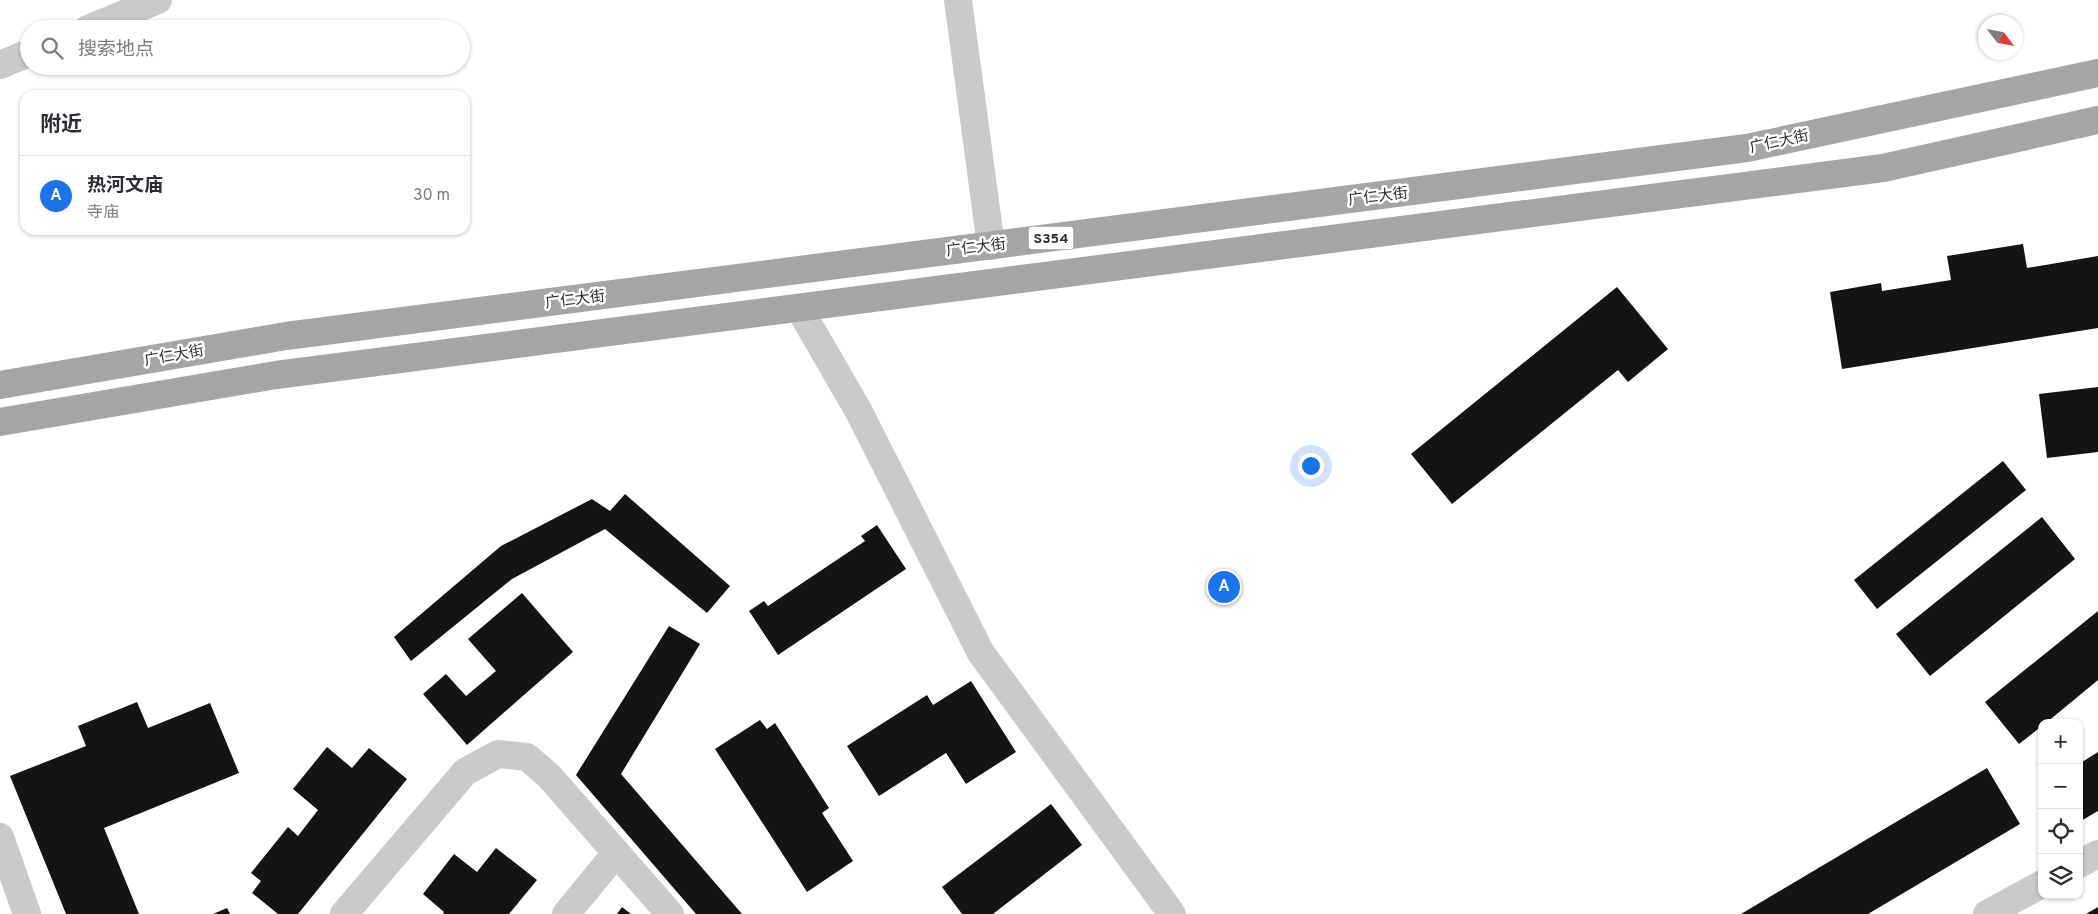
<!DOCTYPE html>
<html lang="zh">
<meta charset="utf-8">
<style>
body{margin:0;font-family:Overpass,"Noto Sans SC",sans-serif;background:#f2f2f3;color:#2b2b33}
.controls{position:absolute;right:15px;bottom:15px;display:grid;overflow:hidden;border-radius:10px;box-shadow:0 1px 4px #0004}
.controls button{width:45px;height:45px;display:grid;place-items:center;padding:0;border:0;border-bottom:1px solid #e1e1e2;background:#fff;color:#2b2b33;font:25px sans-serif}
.compass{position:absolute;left:1978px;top:15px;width:45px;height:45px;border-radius:50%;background:#fff;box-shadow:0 1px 4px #0004;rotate:122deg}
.you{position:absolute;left:1310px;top:465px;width:18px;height:18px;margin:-12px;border:4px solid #fff;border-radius:50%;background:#1a73e8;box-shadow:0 0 0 8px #1a73e833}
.badge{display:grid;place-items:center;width:32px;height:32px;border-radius:50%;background:#1a73e8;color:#fff;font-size:16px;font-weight:700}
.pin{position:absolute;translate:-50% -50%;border:2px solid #fff;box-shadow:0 1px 5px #0006}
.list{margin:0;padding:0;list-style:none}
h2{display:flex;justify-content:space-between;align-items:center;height:65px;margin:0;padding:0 20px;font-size:21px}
h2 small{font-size:16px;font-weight:400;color:#7c7c81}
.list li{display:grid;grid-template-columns:32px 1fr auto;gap:15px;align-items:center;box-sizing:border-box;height:80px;padding:0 20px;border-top:1px solid #e1e1e2}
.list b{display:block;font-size:19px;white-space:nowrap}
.list p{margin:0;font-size:16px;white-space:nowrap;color:#7c7c81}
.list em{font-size:16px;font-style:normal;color:#7c7c81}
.icon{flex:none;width:28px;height:28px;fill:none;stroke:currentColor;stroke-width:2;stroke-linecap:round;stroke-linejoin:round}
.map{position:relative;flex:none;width:2098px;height:914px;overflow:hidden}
.search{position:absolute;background:#fff;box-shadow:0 1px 4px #0004;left:20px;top:20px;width:450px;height:55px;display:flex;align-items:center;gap:12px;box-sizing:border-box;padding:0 18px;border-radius:28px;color:#7c7c81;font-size:19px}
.panel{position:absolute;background:#fff;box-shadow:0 1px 4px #0004;left:20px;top:90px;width:450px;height:145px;border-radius:15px}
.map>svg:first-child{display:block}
.building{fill:#141414}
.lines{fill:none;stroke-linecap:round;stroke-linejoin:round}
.minor{stroke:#cacaca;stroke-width:28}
.major{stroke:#a5a5a5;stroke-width:28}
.labels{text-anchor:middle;stroke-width:5;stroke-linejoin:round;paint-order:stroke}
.shield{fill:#fff;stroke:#6c6c6c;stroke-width:1}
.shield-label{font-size:14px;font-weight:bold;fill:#2d2d2d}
.street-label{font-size:15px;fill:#2d2d2d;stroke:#fff}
</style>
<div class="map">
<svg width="2098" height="914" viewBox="0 0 2098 914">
<rect width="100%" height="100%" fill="#fff"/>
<g class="building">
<polygon points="2023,244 2027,268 2098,256 2098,328 1842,369 1830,292 1881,283 1882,291 1951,280 1947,256"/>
<polygon points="1617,287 1668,349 1628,382 1618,370 1452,504 1411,454"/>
<polygon points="2098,387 2098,452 2047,458 2039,394"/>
<polygon points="2003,461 2026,490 1877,609 1854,580"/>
<polygon points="625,494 730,586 707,613 605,529 512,579 411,661 394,637 501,546 592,499 610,511"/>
<polygon points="2042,517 2075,559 1930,676 1896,634"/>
<polygon points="877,525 906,569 778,655 749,611 764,601 768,606 865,541 861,536"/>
<polygon points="522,593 573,652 467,745 423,694 446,674 466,696 496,671 468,639"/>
<polygon points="2098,611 2098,680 2046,723 2042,723 2042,726 2019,744 1985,702"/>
<polygon points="669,626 700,644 621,774 742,914 696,914 576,775"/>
<polygon points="971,681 1016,752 966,784 946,753 879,796 847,746 927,695 933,705"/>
<polygon points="137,702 148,728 210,703 239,773 104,828 139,914 66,914 10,776 86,746 78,726"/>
<polygon points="760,720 767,729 775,723 829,808 822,813 853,861 807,892 715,749"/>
<polygon points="327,747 352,768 369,748 407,779 298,914 278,914 252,893 261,881 251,873 288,827 298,836 318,810 293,789"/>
<polygon points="2098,752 2098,811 2079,822 2079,764"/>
<polygon points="1987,768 2020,824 1868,914 1741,914"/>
<polygon points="1051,804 1082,845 993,914 962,914 942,887"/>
<polygon points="496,848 537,880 509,914 443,914 444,912 423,894 454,854 477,872"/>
<polygon points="622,907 631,914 617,914"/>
<polygon points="2098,907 2098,914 2086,914"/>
<polygon points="227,908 230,914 213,914"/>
</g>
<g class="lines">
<g class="minor">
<polyline points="958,0 991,246"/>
<polyline points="88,29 158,0"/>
<polyline points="0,65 29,53"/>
<polyline points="799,308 858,410 981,653 1172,914"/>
<polyline points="0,837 27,914"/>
<polyline points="2079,864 2098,854"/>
<polyline points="344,914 465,772 498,754 527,757 549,776 670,914"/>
<polyline points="566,914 616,853"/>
<polyline points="1987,914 2042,884"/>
</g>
<g class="major">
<polyline points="0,385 286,336 1747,148 2098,73"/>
<polyline points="0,422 276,375 1883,168 2098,120"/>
</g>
</g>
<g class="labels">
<rect class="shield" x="1028.5" y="226.5" width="45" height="23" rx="4"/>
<g class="shield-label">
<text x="1051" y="243">S354</text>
</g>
<g class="street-label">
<text transform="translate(1779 141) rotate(-12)" y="5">广仁大街</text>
<text transform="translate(1378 196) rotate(-7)" y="5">广仁大街</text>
<text transform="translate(976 247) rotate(-7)" y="5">广仁大街</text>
<text transform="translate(575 299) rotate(-7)" y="5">广仁大街</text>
<text transform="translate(174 355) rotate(-10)" y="5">广仁大街</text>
</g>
</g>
</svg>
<div class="controls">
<button>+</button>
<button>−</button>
<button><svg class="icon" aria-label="locate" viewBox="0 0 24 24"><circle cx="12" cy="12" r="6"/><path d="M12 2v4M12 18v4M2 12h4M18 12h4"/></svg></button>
<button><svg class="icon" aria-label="layers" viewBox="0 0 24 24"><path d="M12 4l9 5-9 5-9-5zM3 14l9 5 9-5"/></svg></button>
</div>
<svg class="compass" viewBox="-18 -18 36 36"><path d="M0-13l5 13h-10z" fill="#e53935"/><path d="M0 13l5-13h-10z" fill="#7c7c81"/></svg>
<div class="you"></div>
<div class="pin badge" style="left:1224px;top:587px">A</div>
<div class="search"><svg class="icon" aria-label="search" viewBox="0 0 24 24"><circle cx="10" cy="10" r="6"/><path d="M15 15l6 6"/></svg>搜索地点</div>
<section class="panel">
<h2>附近<small></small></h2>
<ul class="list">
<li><span class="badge">A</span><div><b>热河文庙</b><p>寺庙</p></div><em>30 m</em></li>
</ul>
</section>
</div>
